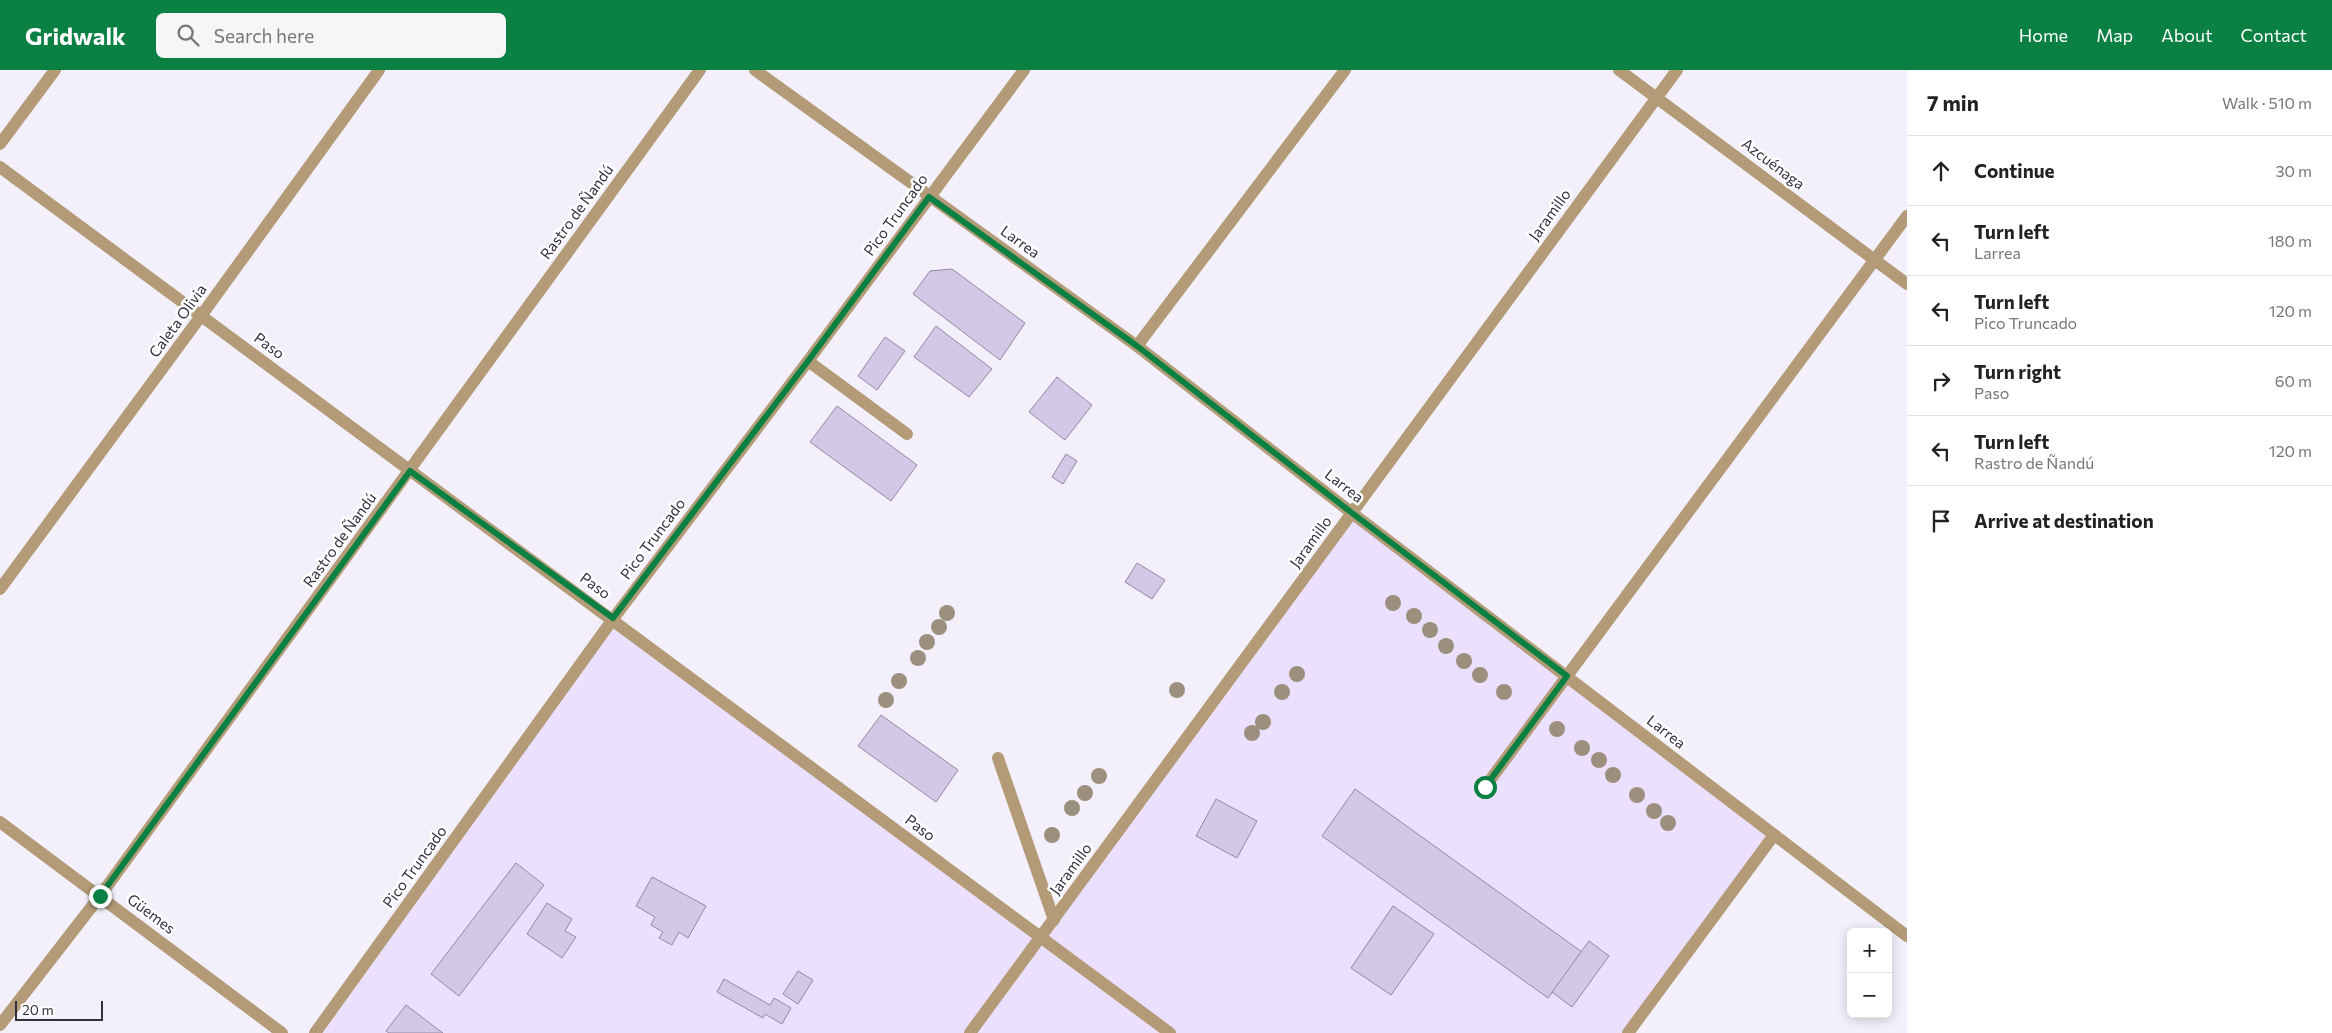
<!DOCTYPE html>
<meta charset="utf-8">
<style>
body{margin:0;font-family:Commissioner,sans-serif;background:#f6f6f6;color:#222}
.controls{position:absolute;right:15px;bottom:15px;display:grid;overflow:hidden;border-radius:8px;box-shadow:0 2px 12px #0003}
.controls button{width:45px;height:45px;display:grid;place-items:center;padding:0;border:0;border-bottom:1px solid #e0e0e0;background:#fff;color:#222;font:25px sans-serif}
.scale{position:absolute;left:15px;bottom:12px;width:88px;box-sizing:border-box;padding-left:5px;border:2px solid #332f3b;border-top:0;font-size:14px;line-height:18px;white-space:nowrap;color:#332f3b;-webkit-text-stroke:4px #fff;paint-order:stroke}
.stop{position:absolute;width:15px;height:15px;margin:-11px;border:4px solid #0b8043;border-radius:50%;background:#fff}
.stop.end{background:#0b8043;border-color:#fff;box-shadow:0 1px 5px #0008}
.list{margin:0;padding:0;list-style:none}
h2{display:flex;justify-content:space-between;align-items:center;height:65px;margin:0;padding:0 20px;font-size:21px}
h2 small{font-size:16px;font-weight:400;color:#767676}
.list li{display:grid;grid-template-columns:32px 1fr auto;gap:15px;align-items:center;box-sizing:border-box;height:70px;padding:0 20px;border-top:1px solid #e0e0e0}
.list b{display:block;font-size:19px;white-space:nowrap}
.list p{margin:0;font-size:16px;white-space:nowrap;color:#767676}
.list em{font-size:16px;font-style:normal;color:#767676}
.icon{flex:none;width:28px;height:28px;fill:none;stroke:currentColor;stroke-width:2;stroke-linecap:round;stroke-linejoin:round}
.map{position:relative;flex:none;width:1907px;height:963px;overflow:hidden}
header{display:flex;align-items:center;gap:30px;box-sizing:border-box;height:70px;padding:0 25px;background:#0b8043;color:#fff}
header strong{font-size:24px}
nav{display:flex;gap:28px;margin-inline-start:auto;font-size:18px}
.search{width:350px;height:45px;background:#f6f6f6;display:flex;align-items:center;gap:12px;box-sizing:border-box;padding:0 18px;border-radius:8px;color:#767676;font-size:19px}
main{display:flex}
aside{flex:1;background:#fff}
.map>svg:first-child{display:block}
.built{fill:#ebe1ff}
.building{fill:#d3c9e6;stroke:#9188a3}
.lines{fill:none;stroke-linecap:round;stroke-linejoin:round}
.lane{stroke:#b29b76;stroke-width:12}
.street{stroke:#b29b76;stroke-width:12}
.tree{fill:#9d8f7e}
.route{stroke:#0b8043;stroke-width:6}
.labels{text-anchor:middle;stroke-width:5;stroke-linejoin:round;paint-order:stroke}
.street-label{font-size:15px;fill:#332f3b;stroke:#fff}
</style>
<header>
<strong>Gridwalk</strong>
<div class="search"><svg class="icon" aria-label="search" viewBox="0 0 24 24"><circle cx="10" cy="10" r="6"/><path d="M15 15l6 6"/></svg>Search here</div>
<nav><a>Home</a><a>Map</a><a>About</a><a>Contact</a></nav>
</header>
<main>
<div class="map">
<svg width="1907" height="963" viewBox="0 0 1907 963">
<rect width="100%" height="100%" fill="#f3effb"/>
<polygon class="built" points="1352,443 1774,765 1628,963 315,963 613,549 1041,867"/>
<g class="building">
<polygon points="952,199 1025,253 1000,290 913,224 930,201"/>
<polygon points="936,256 992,299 969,327 914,287"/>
<polygon points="885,267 905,281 877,320 858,306"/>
<polygon points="1057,307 1092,335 1065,370 1029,342"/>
<polygon points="837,336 917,395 891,431 810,372"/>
<polygon points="1066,384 1077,391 1063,414 1052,407"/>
<polygon points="1137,493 1165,510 1152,529 1125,512"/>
<polygon points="881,645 958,700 936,732 858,676"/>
<polygon points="1355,719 1582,882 1548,928 1322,766"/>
<polygon points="1216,729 1257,751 1237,788 1196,766"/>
<polygon points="516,793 544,815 459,926 431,904"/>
<polygon points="652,807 706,836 688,868 679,862 672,875 659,868 663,862 651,855 655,847 636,836"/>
<polygon points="547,833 572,849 565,861 576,867 562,888 527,864"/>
<polygon points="1393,836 1434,864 1391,925 1351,898"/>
<polygon points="1589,871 1609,886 1572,937 1552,922"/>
<polygon points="798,901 813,910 798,934 783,924"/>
<polygon points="724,909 770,935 774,928 791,938 782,954 765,944 763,948 717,922"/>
<polygon points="406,935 436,958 443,963 389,963 386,961"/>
</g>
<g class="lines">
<g class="lane">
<polyline points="808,291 907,364"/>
<polyline points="998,688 1054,850"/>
<polyline points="1485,717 1567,606"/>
</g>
<g class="street">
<polyline points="755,0 1137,276 1352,443 1907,866"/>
<polyline points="1619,0 1907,214"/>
<polyline points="0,74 55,0"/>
<polyline points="0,97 1170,963"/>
<polyline points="1137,276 1345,0"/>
<polyline points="0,519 201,246 379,0"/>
<polyline points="1567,606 1907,146"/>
<polyline points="0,752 282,963"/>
<polyline points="0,955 100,826 700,0"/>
<polyline points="315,963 613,549 808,291 1024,0"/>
<polyline points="970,963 1677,0"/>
<polyline points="1628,963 1774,765"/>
</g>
</g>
<g class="tree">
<circle cx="1393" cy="533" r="8"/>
<circle cx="947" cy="543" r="8"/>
<circle cx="1414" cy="546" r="8"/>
<circle cx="939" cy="557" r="8"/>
<circle cx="1430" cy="560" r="8"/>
<circle cx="927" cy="572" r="8"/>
<circle cx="1446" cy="576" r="8"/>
<circle cx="918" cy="588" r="8"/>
<circle cx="1464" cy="591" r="8"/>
<circle cx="1297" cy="604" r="8"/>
<circle cx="1480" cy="605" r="8"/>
<circle cx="899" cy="611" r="8"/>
<circle cx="1177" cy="620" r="8"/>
<circle cx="1282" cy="622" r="8"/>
<circle cx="1504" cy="622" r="8"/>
<circle cx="886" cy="630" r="8"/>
<circle cx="1263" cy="652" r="8"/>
<circle cx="1557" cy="659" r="8"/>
<circle cx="1252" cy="663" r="8"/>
<circle cx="1582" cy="678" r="8"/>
<circle cx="1599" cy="690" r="8"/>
<circle cx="1613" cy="705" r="8"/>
<circle cx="1099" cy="706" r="8"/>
<circle cx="1085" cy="723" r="8"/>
<circle cx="1637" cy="725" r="8"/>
<circle cx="1072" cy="738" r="8"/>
<circle cx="1654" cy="741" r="8"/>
<circle cx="1668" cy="753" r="8"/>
<circle cx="1052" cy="765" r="8"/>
</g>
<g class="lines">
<polyline class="route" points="100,826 410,401 613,548 808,291 929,127 1137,276 1352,443 1567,606 1485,717"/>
</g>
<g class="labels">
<g class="street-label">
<text transform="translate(1773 94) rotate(37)" y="5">Azcuénaga</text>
<text transform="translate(577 142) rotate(-54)" y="5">Rastro de Ñandú</text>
<text transform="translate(896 145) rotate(-54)" y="5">Pico Truncado</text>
<text transform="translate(1550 145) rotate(-54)" y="5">Jaramillo</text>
<text transform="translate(1020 172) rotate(36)" y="5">Larrea</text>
<text transform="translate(178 251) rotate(-54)" y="5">Caleta Olivia</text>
<text transform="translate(269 276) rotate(36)" y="5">Paso</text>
<text transform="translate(1344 416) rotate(38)" y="5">Larrea</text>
<text transform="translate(653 469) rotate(-53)" y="5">Pico Truncado</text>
<text transform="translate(340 470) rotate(-54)" y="5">Rastro de Ñandú</text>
<text transform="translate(1311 472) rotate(-54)" y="5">Jaramillo</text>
<text transform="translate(595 516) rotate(36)" y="5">Paso</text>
<text transform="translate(1666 662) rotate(38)" y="5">Larrea</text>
<text transform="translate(920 758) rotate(37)" y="5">Paso</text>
<text transform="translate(415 797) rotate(-54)" y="5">Pico Truncado</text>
<text transform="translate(1071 799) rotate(-54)" y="5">Jaramillo</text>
<text transform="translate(151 844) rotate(37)" y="5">Güemes</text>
</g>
</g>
</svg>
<div class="controls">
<button>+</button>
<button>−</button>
</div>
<div class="scale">20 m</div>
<div class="stop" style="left:1485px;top:717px"></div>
<div class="stop end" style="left:100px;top:826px"></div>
</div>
<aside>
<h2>7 min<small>Walk · 510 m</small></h2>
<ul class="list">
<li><svg class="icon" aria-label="ahead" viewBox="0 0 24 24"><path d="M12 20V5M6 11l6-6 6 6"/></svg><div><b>Continue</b></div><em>30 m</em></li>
<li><svg class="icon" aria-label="left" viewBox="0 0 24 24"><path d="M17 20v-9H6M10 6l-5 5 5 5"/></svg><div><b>Turn left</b><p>Larrea</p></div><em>180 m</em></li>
<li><svg class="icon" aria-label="left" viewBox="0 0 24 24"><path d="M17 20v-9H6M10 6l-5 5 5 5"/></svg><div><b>Turn left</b><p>Pico Truncado</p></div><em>120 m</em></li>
<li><svg class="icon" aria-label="right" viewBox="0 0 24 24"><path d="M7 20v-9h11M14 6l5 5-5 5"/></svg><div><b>Turn right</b><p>Paso</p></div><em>60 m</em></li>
<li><svg class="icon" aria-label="left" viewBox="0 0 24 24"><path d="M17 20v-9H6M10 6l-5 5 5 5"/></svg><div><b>Turn left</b><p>Rastro de Ñandú</p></div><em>120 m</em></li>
<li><svg class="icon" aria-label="arrive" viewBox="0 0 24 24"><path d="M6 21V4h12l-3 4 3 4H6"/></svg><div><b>Arrive at destination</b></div></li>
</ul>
</aside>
</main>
